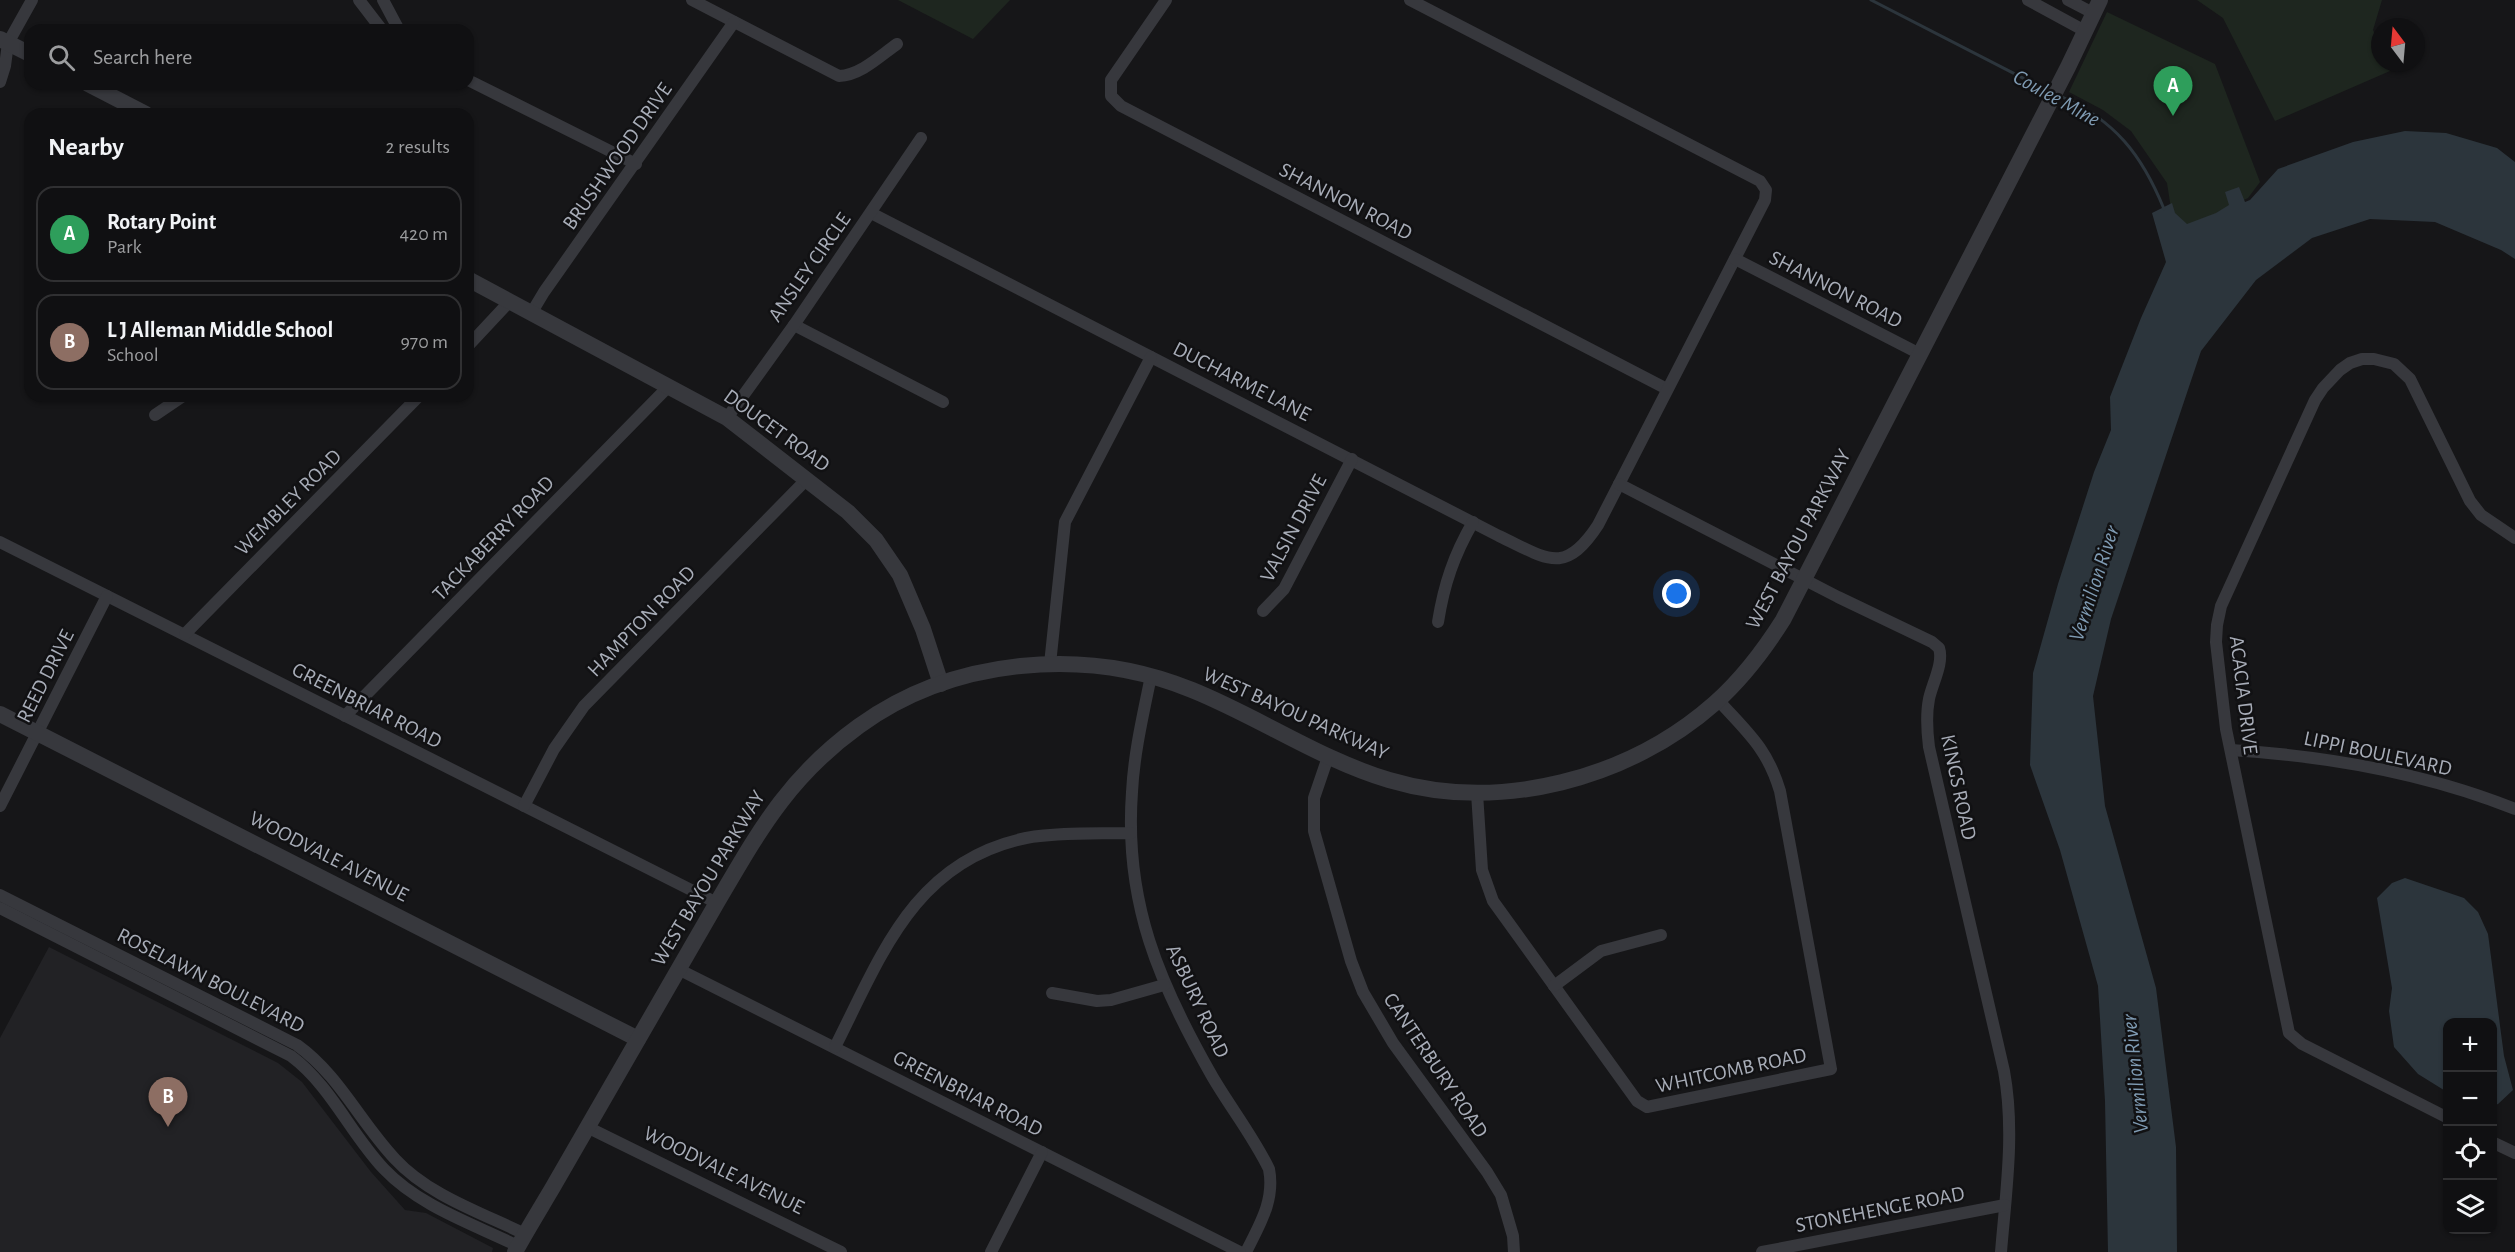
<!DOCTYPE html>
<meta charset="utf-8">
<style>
body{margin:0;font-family:"Alegreya Sans",sans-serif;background:#1e1e20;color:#f1f3f6}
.controls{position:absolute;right:18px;bottom:18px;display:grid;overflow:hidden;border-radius:12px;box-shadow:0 2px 4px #0004}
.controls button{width:54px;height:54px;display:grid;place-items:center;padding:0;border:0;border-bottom:2px solid #303032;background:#101012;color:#f1f3f6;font:30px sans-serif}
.compass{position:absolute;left:2371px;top:18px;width:54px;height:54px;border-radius:50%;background:#101012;box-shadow:0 2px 4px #0004;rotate:344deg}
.you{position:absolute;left:1677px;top:594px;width:21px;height:21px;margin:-15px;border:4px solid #fff;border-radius:50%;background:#1a73e8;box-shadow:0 0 0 9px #1a73e833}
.badge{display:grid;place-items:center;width:39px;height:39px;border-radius:50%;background:#0f766e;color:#fff;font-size:20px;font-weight:700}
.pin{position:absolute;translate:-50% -50px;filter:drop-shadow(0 2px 3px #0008)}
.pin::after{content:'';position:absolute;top:32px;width:21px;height:18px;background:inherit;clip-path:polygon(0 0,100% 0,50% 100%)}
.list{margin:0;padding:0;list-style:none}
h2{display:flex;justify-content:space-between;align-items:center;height:78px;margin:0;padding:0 24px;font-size:26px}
h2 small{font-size:20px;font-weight:400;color:#9c9d9f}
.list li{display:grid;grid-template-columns:39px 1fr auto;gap:18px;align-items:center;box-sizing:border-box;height:96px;margin:0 12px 12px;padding:0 12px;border:2px solid #303032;border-radius:18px}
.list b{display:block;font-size:22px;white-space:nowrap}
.list p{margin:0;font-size:20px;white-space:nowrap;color:#9c9d9f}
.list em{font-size:20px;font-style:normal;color:#9c9d9f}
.icon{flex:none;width:33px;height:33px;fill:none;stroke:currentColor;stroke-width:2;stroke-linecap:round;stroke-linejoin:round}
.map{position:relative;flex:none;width:2515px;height:1252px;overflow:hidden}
.search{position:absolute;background:#101012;box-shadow:0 2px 4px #0004;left:24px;top:24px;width:450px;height:66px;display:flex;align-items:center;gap:15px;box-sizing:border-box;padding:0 21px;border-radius:18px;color:#9c9d9f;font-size:22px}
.panel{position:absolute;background:#101012;box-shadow:0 2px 4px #0004;left:24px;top:108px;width:450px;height:294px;border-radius:18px}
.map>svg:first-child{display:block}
.built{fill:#222225}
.green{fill:#1e261f}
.water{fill:#2c353c}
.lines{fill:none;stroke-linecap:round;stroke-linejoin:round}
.stream{stroke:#2c353c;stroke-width:3}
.minor{stroke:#37383d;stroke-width:12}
.tertiary{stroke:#37383d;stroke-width:16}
.labels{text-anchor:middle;stroke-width:5;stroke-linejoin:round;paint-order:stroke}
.street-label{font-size:21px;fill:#a8adb8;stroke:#111113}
.water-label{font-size:22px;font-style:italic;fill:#7f9bb3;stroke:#111113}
</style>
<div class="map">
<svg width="2515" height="1252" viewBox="0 0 2515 1252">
<rect width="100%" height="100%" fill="#161618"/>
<polygon class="built" points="49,947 278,1063 302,1082 371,1172 405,1210 426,1213 493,1248 492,1252 0,1252 0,1038"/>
<g class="green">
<polygon points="898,0 1010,0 973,39"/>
<polygon points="2197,0 2382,0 2373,30 2380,47 2380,63 2387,63 2390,71 2275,121 2223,18"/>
<polygon points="2107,12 2215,64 2260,182 2248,198 2186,228 2172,215 2167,183 2131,131 2103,110 2069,92"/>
</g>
<g class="water">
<polygon points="2405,131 2446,133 2497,148 2515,162 2515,259 2501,250 2435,222 2370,219 2312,238 2256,280 2201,351 2111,619 2093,696 2105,806 2156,988 2176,1147 2177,1252 2108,1252 2105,1101 2098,986 2060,850 2030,765 2033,673 2058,584 2094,472 2111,430 2110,397 2141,318 2166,262 2152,213 2172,203 2175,213 2187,224 2216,213 2229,205 2225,192 2239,187 2245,202 2250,200 2278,169 2353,142"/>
<polygon points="2405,878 2464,898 2478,912 2488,934 2504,1056 2513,1090 2498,1104 2493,1106 2492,1022 2448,1022 2447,1092 2418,1074 2394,1047 2389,1011 2392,988 2377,898 2392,883"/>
</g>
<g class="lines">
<g class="stream">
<polyline points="1871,0 2048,91"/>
<path d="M2060 96C2115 120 2142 155 2164 209"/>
</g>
<g class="minor">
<polyline points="359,0 382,30"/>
<polyline points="383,0 399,30"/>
<path d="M692 0 839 76C861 75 880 56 897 44"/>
<polyline points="1166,0 1111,80 1111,96 1121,106 1667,389"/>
<polyline points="2028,0 2085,31"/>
<polyline points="2068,0 2093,13"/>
<polyline points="468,80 636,164"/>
<polyline points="0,82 5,66 8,43 32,0"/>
<path d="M871 213 1499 536C1546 558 1564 577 1598 525L1765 200 1766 190 1760 181 1410 0"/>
<polyline points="1735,259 1920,354"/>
<polyline points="532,312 544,292 734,22"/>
<polyline points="794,325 943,402"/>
<polyline points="468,346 510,301"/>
<polyline points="155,415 183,396"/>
<polyline points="727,418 794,325 921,138"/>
<path d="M1619 484 1838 597 1932 642 1939 648C1944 663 1932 684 1929 699 1926 714 1927 731 1929 747L2004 1071C2015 1131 2006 1191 2001 1252"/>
<polyline points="0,542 717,903"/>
<polyline points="1263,611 1284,589 1352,459"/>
<path d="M1438 622C1444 584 1454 555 1473 522"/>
<polyline points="185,634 419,396"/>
<polyline points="1050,664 1065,522 1151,357"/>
<path d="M1151 676C1143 715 1134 753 1132 792 1124 902 1159 983 1212 1076 1230 1107 1253 1136 1269 1169 1275 1200 1260 1224 1246 1252"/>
<polyline points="345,716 668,387"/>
<path d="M2231 750C2327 756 2425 773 2515 809"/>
<polyline points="1328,757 1314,798 1314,831 1351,961 1363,992 1393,1043 1487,1172 1501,1195 1513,1236 1514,1252"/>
<path d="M1477 793 1482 870 1493 901 1637 1101 1647 1107 1831 1069 1780 791C1767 748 1748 733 1718 700"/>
<polyline points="0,806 107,596"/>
<polyline points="524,806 554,749 584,706 807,479"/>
<path d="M0 895 297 1045C339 1075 360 1122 395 1159 428 1195 482 1213 525 1234"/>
<path d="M0 908 291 1056C331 1086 350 1133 384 1169 419 1206 473 1224 518 1246"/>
<polyline points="678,969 1240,1252"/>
<polyline points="1554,986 1601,951 1661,935"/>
<polyline points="1052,993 1097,1001 1111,1000 1164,985"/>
<path d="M835 1047C881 956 914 861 1026 838 1060 832 1097 834 1131 833"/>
<polyline points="2448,1118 2302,1044 2289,1033 2226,729 2216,642 2217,625 2221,606 2315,400 2323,388 2340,370 2350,363 2362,359 2374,359 2394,364 2410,379 2470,501 2481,515 2515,538"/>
<polyline points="587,1127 841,1252"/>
<polyline points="2492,1142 2515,1153"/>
<polyline points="991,1252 1042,1152"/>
<polyline points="1762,1252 2005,1205"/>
</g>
<g class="tertiary">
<polyline points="0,39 30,54"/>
<polyline points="88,84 146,114"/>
<polyline points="468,279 727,418 848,512 876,540 900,575 923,629 941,684"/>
<polyline points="0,714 638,1039"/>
<path d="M515 1252C527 1230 540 1209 553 1187 582 1137 611 1086 640 1036 665 992 690 949 715 906 758 833 787 778 859 726 953 658 1085 646 1192 690 1259 717 1319 759 1389 780 1500 813 1629 779 1715 703 1742 679 1764 650 1783 620L2068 67 2100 0"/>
</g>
</g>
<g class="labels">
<g class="street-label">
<text transform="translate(617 156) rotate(-55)" y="7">BRUSHWOOD DRIVE</text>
<text transform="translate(1346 201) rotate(27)" y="7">SHANNON ROAD</text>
<text transform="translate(809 267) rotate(-55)" y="7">ANSLEY CIRCLE</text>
<text transform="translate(1836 289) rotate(27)" y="7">SHANNON ROAD</text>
<text transform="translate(1242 381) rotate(27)" y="7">DUCHARME LANE</text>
<text transform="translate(777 430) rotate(36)" y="7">DOUCET ROAD</text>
<text transform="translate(288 502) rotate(-45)" y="7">WEMBLEY ROAD</text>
<text transform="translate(1293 528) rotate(-62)" y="7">VALSIN DRIVE</text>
<text transform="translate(493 538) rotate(-46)" y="7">TACKABERRY ROAD</text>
<text transform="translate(1798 539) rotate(-62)" y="7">WEST BAYOU PARKWAY</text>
<text transform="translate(641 621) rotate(-46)" y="7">HAMPTON ROAD</text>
<text transform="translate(45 676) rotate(-63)" y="7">REED DRIVE</text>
<text transform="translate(2244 695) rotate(83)" y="7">ACACIA DRIVE</text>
<text transform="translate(367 705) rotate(27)" y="7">GREENBRIAR ROAD</text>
<text transform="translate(1296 713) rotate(24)" y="7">WEST BAYOU PARKWAY</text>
<text transform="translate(2378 753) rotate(12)" y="7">LIPPI BOULEVARD</text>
<text transform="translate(1959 787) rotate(78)" y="7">KINGS ROAD</text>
<text transform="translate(329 856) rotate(27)" y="7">WOODVALE AVENUE</text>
<text transform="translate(708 878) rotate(-59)" y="7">WEST BAYOU PARKWAY</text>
<text transform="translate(211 980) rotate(27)" y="7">ROSELAWN BOULEVARD</text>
<text transform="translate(1198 1001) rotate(65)" y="7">ASBURY ROAD</text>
<text transform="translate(1436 1065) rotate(56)" y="7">CANTERBURY ROAD</text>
<text transform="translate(1731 1070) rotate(-12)" y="7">WHITCOMB ROAD</text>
<text transform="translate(968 1093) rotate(27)" y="7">GREENBRIAR ROAD</text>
<text transform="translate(724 1170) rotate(26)" y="7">WOODVALE AVENUE</text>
<text transform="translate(1880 1209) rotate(-11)" y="7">STONEHENGE ROAD</text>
</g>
<g class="water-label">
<text transform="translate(2057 97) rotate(29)" y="8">Coulee Mine</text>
<text transform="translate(2093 583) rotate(-72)" y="8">Vermilion River</text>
<text transform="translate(2134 1074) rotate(-96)" y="8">Vermilion River</text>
</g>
</g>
</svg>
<div class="controls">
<button>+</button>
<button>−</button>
<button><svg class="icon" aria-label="locate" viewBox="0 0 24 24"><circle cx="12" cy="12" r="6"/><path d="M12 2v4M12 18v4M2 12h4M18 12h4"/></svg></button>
<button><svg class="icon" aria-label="layers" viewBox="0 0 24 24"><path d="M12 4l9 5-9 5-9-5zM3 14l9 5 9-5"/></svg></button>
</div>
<svg class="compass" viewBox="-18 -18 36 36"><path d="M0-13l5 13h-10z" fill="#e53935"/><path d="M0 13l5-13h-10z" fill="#9c9d9f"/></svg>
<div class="you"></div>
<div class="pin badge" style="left:2173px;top:116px;background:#2e9e5b">A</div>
<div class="pin badge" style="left:168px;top:1127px;background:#8d6e63">B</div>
<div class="search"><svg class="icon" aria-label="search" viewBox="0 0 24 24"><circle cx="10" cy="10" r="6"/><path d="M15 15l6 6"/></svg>Search here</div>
<section class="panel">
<h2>Nearby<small>2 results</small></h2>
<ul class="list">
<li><span class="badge" style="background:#2e9e5b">A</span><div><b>Rotary Point</b><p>Park</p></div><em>420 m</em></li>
<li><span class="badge" style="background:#8d6e63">B</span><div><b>L J Alleman Middle School</b><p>School</p></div><em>970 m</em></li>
</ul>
</section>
</div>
